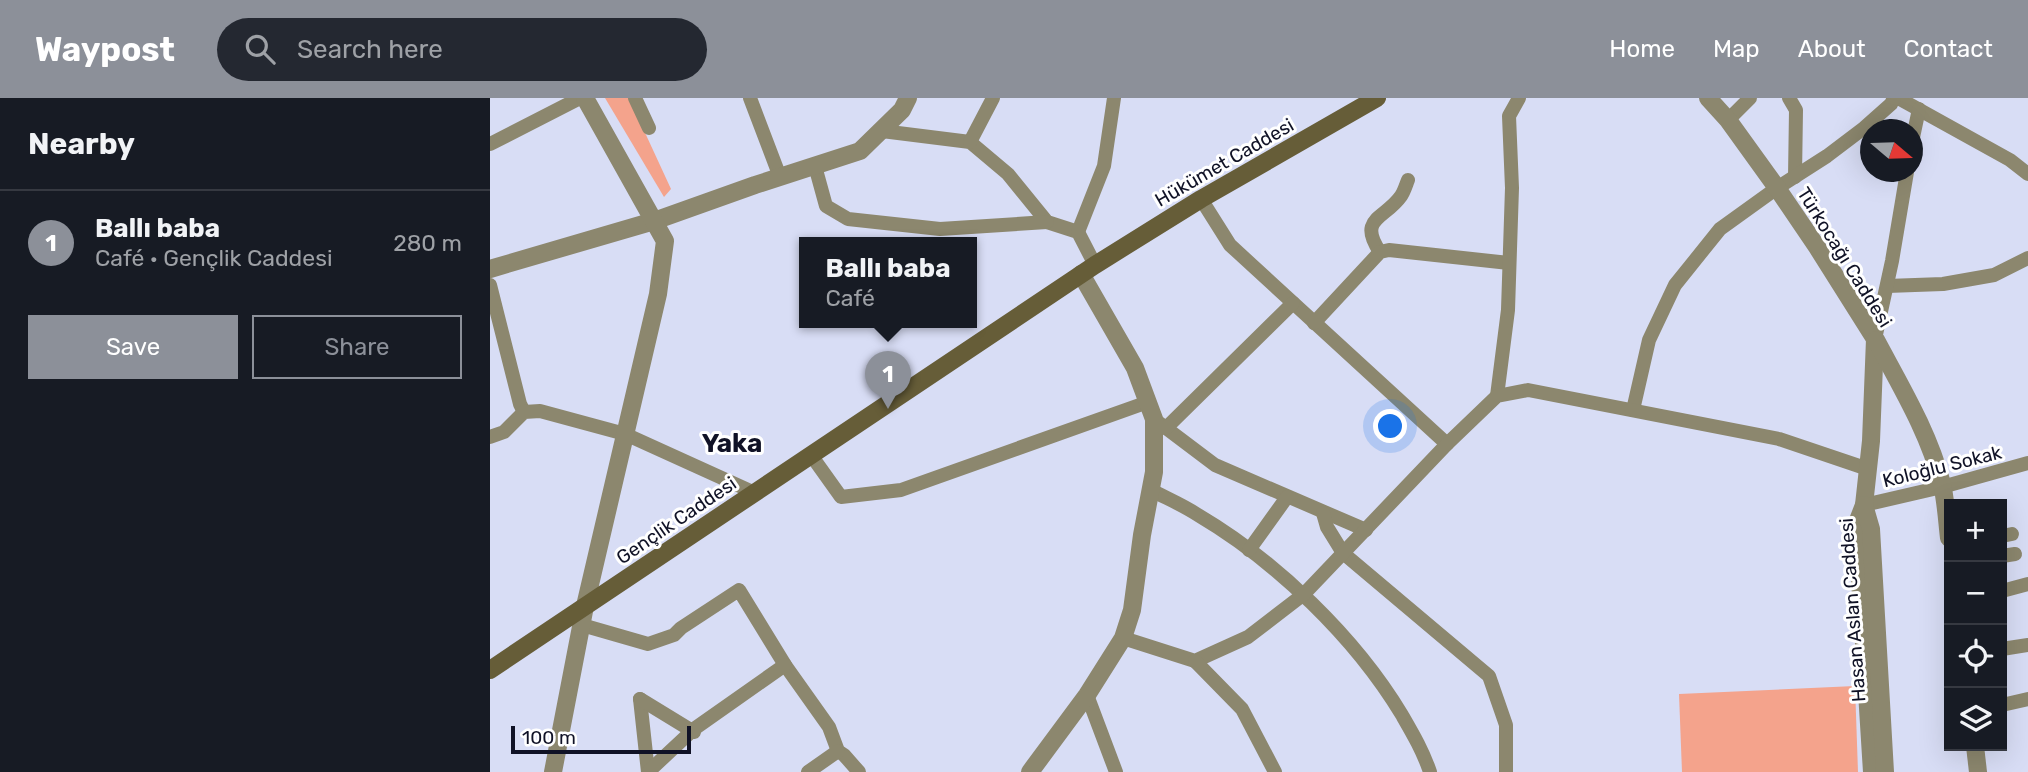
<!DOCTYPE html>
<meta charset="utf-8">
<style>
body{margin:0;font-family:Rubik,sans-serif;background:#242831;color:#f1f3f6}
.controls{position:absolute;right:21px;bottom:21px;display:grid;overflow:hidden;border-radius:0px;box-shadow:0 7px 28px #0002}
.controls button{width:63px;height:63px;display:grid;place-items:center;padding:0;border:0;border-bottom:2px solid #363941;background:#171b24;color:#f1f3f6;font:35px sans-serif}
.compass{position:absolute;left:1370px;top:21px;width:63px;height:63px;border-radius:50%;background:#171b24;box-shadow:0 7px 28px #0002;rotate:109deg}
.scale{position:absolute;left:21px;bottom:18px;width:180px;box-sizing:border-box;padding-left:7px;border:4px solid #101226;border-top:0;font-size:19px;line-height:24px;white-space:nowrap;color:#101226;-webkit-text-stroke:5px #fff;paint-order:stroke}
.you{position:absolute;left:901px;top:329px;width:24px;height:24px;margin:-18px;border:5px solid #fff;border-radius:50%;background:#1a73e8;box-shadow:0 0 0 10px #1a73e833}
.badge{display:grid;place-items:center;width:46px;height:46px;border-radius:50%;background:#8c9099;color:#fff;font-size:23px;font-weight:700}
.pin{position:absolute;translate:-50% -58px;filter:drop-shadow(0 2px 4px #0008)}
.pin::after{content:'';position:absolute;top:37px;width:24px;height:21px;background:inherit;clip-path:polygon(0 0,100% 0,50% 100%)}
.popup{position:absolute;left:309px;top:139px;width:178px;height:91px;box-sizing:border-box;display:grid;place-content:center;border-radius:0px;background:#171b24;filter:drop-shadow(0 2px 5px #0005);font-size:23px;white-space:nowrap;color:#9ea1a6}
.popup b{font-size:26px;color:#f1f3f6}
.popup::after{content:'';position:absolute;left:50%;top:100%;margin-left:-14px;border:14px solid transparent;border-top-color:#171b24}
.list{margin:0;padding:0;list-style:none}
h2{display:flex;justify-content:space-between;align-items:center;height:91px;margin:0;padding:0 28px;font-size:30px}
h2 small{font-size:23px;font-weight:400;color:#9ea1a6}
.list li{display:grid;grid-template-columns:46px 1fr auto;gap:21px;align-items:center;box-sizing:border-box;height:105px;padding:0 28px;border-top:2px solid #363941}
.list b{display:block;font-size:26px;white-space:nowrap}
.list p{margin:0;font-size:23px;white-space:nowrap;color:#9ea1a6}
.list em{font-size:23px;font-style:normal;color:#9ea1a6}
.actions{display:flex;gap:14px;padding:21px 28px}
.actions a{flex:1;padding:16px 0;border:2px solid #8c9099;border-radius:0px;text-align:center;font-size:24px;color:#8c9099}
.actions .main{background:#8c9099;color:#fff}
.icon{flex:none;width:38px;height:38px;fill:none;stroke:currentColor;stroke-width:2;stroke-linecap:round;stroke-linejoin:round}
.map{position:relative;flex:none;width:1538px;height:674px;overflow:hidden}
header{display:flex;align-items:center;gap:42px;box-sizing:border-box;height:98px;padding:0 35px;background:#8c9099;color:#fff}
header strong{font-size:33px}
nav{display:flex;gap:38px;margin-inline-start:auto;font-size:24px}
.search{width:490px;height:63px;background:#242831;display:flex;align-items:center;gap:18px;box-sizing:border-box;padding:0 24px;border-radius:38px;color:#9ea1a6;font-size:26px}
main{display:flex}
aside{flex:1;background:#171b24}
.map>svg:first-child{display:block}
.green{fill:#f4a38c}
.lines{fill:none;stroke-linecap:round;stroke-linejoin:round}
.minor{stroke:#8c876e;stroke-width:14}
.tertiary{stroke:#8c876e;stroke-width:18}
.secondary{stroke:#665d38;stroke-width:18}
.labels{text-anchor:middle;stroke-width:6;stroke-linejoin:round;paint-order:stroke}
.street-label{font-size:19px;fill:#101226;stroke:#fff}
.district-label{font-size:26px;font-weight:bold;fill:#101226;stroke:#fff}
</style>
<header>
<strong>Waypost</strong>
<div class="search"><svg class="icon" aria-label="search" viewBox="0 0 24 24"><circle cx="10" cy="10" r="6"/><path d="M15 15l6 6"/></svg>Search here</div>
<nav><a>Home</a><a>Map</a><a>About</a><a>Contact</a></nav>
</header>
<main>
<aside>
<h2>Nearby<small></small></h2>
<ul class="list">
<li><span class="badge">1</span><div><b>Ballı baba</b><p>Café · Gençlik Caddesi</p></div><em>280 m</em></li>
</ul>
<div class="actions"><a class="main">Save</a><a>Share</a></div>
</aside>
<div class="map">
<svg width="1538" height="674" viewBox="0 0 1538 674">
<rect width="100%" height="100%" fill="#d8ddf5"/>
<g class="green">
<polygon points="115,0 139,0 181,91 174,99"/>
<polygon points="1365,588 1368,674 1192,674 1189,596"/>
</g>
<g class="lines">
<g class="minor">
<polyline points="145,0 159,30"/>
<polyline points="260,0 290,79"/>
<polyline points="1299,0 1306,12 1305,79"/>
<polyline points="1408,0 1520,62 1538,76"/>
<polyline points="1238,22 1260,0"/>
<polyline points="392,33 480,44 518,76 557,124 588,134 605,167"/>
<polyline points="480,44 503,0"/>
<polyline points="1422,44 1429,11"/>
<polyline points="0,46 90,0"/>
<polyline points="325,68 336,108 358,121 450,131 557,124"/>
<polyline points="711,101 740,147 957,346"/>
<polyline points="588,134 614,68 624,0"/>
<path d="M890 154C867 120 895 121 911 98 914 94 916 87 918 82"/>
<polyline points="0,187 30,306 34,314"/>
<polyline points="1397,188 1453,186 1504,177 1538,160"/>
<polyline points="824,225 890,154 899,152 1019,165"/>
<polyline points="1385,241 1402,163 1417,74"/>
<polyline points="1007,298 1018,212 1022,90 1019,18 1029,0"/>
<polyline points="1143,312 1159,242 1185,187 1230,131 1287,90 1337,58 1374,30 1401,6 1404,0"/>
<polyline points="664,321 725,367 876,432"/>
<polyline points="676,330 803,205"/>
<polyline points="0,339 14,334 34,314 50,313 135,336 265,395"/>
<polyline points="321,357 351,399 411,392 658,304"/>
<path d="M661 392C676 400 693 407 708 417 786 463 865 539 912 617 923 636 933 653 940 674"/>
<polyline points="1374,407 1452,389 1538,365"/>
<polyline points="833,415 837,429 853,455 999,578 1016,627 1016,674"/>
<polyline points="1512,438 1522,436"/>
<polyline points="759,452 797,399"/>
<polyline points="1512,458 1525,456"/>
<polyline points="1512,493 1538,486"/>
<polyline points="92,527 158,546 184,537 191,530 249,492 295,567 339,629 348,653 354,657 369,674"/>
<polyline points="633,540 705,563 758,539 814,496 957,346 1007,298 1038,292 1289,341 1378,371"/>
<polyline points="1512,551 1538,547"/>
<polyline points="705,563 752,611 785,674"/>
<polyline points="597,597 626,674"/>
<polyline points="150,601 158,674"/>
<polyline points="150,601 204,634"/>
<polyline points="1512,607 1538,601"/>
<polyline points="158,674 204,631 295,567"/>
<polyline points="318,674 348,653"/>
</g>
<g class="tertiary">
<polyline points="1218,0 1238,22 1287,90 1327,149 1385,241 1381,343 1374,407 1367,425 1367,434 1382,674"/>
<polyline points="0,171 164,123 265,87 370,53 412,12 418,0"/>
<path d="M1386 242C1411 289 1439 335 1452 386 1456 404 1457 423 1459 440"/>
<polyline points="1374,407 1381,431 1395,674"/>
<polyline points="1485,648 1488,674"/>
<polyline points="63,674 95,508 168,196 175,143 95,0"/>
<polyline points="540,674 597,597 633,540 642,512 652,437 664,374 664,321 645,270 591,176"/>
</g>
<polyline class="secondary" points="0,572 605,167 711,101 887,0"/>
</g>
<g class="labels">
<g class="street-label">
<text transform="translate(734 64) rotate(-30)" y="7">Hükümet Caddesi</text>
<text transform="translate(1355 159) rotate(58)" y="7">Türkocağı Caddesi</text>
<text transform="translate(1452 368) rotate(-14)" y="7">Koloğlu Sokak</text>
<text transform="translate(186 422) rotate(-34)" y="7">Gençlik Caddesi</text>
<text transform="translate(1362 512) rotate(-94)" y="7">Hasan Aslan Caddesi</text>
</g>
<g class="district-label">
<text x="242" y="354">Yaka</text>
</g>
</g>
</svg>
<div class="controls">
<button>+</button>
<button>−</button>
<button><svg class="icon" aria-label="locate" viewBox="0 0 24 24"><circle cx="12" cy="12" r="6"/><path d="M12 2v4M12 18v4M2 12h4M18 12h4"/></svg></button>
<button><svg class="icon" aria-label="layers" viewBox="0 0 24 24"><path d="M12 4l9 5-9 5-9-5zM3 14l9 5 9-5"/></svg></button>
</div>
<svg class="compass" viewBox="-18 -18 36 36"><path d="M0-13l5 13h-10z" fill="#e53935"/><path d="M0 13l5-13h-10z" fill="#9ea1a6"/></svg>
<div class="scale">100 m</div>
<div class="you"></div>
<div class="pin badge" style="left:398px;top:311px">1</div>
<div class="popup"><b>Ballı baba</b>Café</div>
</div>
</main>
